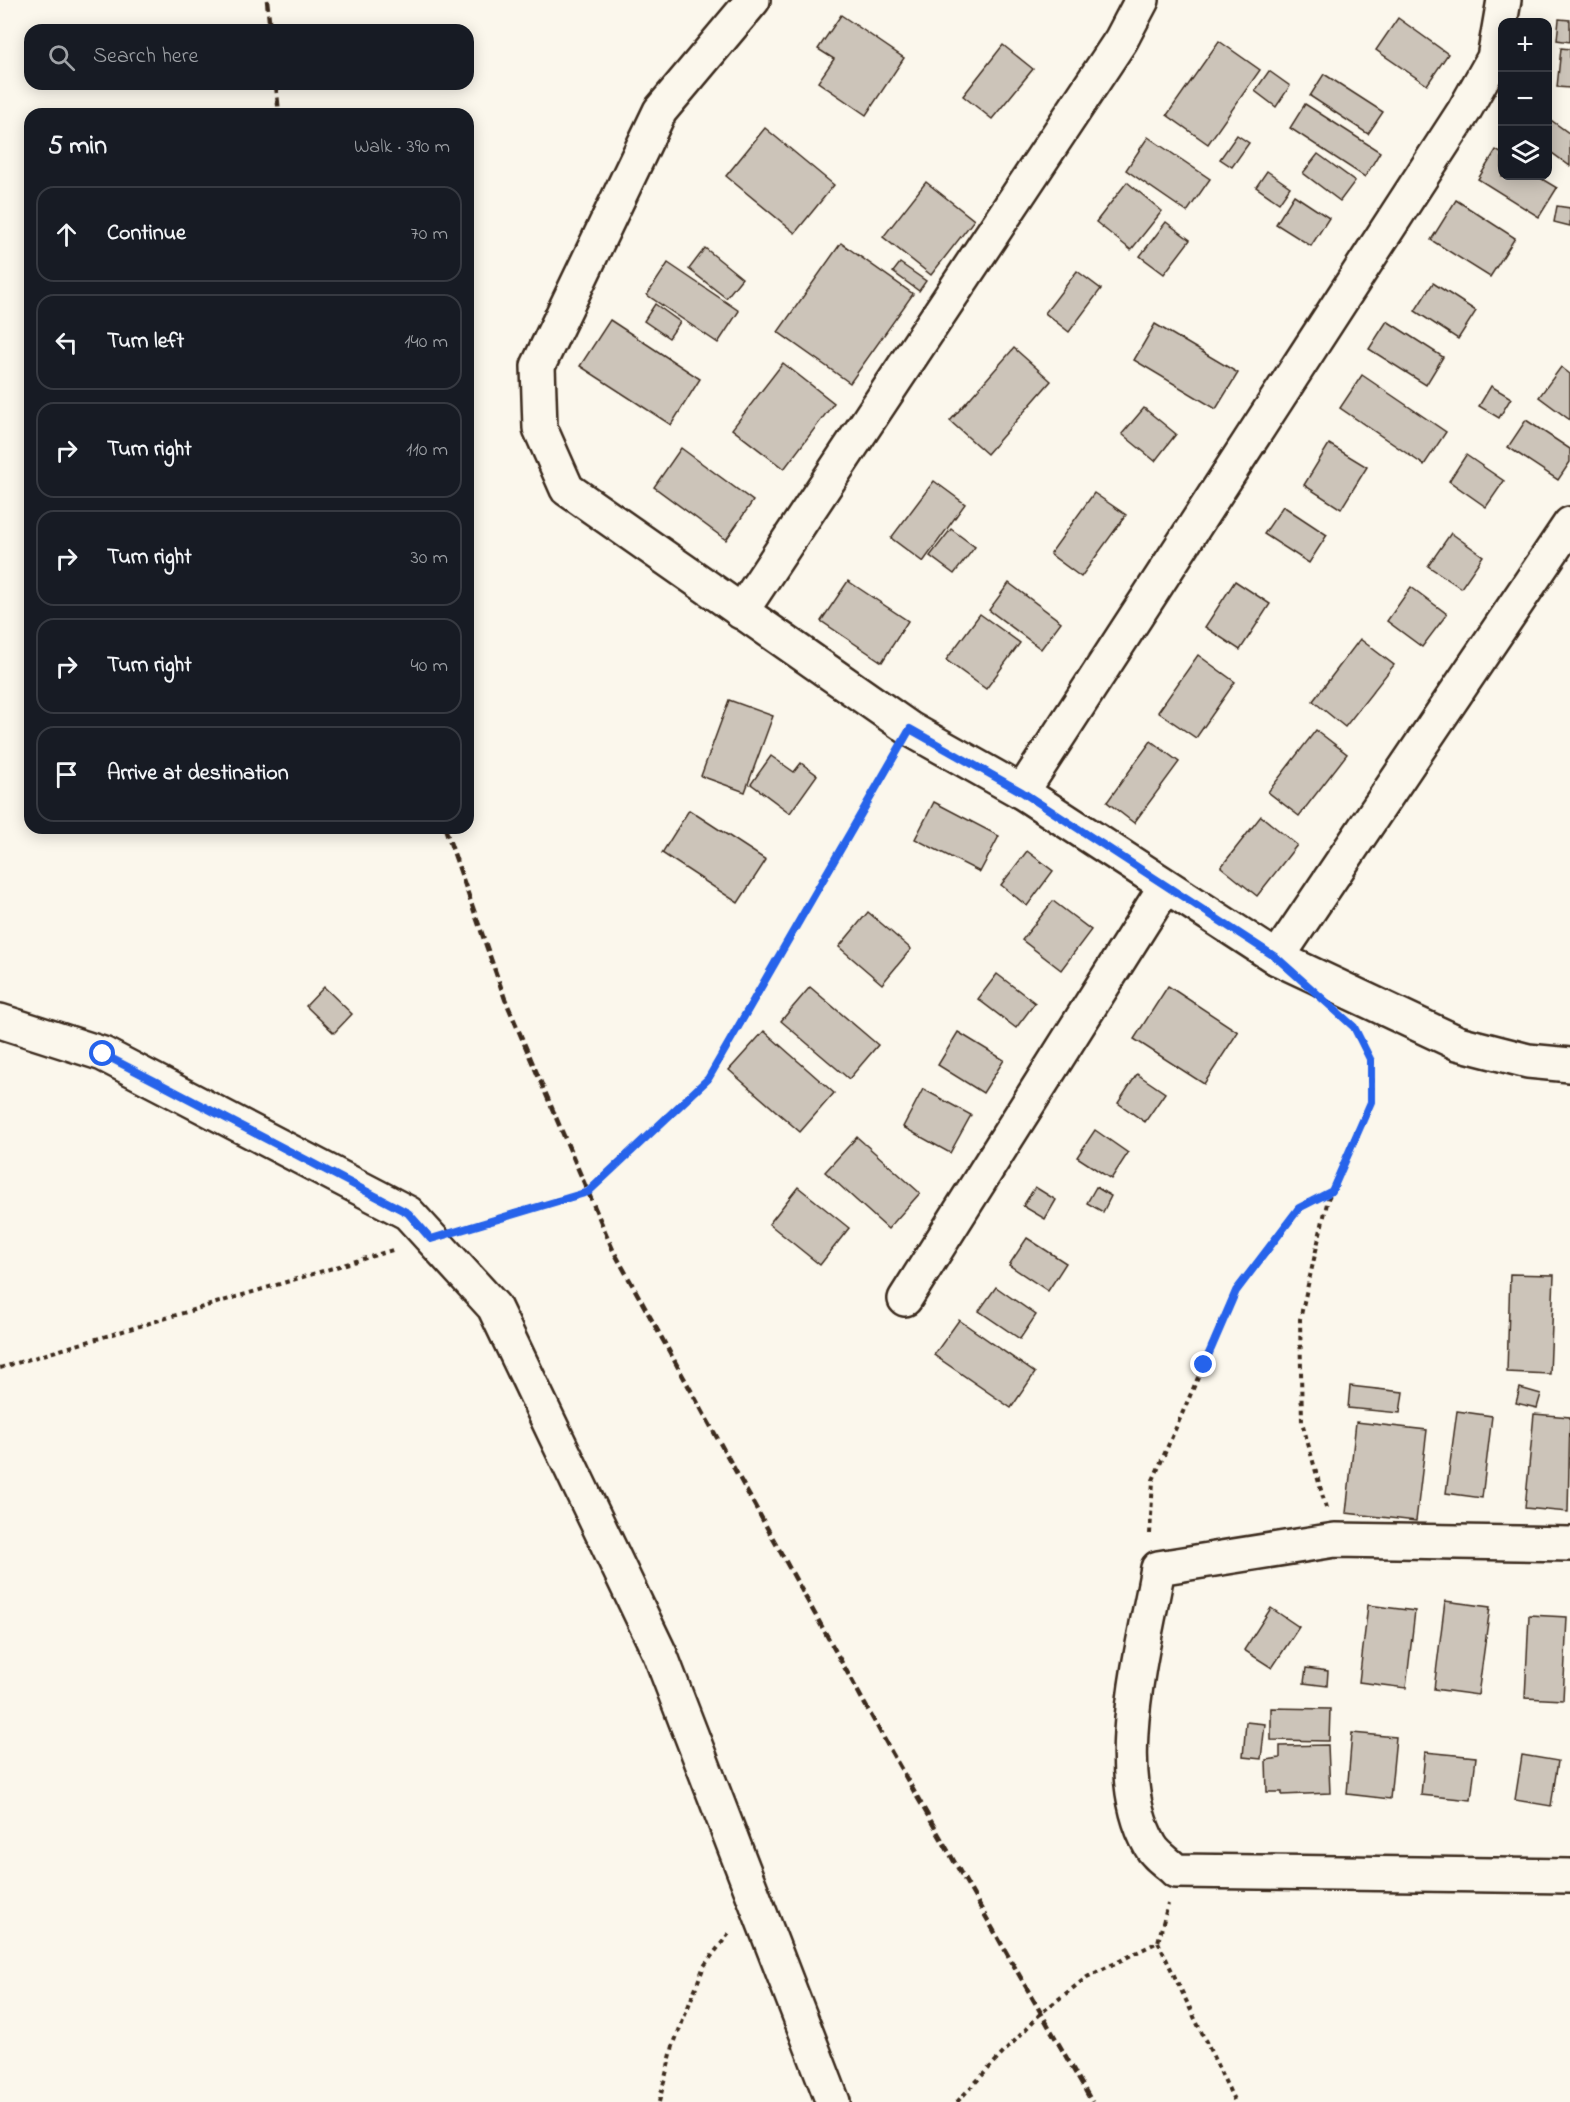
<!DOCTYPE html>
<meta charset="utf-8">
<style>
body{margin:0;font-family:"Indie Flower",sans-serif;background:#242831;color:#f1f3f6}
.controls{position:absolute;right:18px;top:18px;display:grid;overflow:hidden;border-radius:12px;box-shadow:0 3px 15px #0003}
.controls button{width:54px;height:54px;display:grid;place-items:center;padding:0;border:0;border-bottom:2px solid #363941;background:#171b24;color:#f1f3f6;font:30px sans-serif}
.stop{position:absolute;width:18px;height:18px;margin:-14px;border:4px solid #2563eb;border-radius:50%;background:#fff}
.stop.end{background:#2563eb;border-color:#fff;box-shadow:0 2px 6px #0008}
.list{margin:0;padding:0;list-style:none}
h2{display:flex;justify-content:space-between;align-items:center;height:78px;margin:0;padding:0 24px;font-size:26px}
h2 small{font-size:20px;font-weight:400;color:#9ea1a6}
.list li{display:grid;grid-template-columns:39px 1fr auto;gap:18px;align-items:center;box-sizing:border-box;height:96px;margin:0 12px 12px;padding:0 12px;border:2px solid #363941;border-radius:18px}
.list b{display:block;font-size:22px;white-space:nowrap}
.list em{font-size:20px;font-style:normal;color:#9ea1a6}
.icon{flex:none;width:33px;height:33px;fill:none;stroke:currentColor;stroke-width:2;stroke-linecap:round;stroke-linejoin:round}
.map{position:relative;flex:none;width:1570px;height:2102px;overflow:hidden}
.search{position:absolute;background:#171b24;box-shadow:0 3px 15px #0003;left:24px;top:24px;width:450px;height:66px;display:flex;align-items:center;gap:15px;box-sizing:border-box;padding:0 21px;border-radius:18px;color:#9ea1a6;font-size:22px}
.panel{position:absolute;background:#171b24;box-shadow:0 3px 15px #0003;left:24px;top:108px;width:450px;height:726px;border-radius:18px}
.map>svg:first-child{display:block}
.building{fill:#ccc4b9;stroke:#3b2a1e;stroke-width:1.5}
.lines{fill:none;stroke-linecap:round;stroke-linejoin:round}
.minor-casing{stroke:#3b2a1e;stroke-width:38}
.path{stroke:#3b2a1e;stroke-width:4;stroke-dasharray:4.5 4.5;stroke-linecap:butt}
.minor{stroke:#fbf7ec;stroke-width:33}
.rail{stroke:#3b2a1e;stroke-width:4.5;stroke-dasharray:9 4.5;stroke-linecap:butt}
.route{stroke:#2563eb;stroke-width:8}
</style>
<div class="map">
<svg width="1570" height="2102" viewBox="0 0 1570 2102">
<rect width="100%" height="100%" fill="#fbf7ec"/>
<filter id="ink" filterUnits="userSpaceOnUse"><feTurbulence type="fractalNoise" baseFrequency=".0167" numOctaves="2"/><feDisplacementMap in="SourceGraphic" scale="12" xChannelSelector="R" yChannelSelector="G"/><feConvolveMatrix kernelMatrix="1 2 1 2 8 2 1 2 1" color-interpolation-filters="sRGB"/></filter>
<g filter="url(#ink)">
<g class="building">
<polygon points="841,15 904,58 866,115 818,82 834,59 818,49"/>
<polygon points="1398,18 1448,54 1427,85 1376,50"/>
<polygon points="1559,19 1570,20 1570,42 1557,40"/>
<polygon points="1219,41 1260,70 1208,144 1167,115"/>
<polygon points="1003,45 1033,69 992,119 963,96"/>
<polygon points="1561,48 1570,49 1570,88 1557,87"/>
<polygon points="1269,71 1290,86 1276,107 1255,91"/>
<polygon points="1324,74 1383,112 1368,134 1310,96"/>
<polygon points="1305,104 1380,152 1365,177 1290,128"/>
<polygon points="1548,118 1570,134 1570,166 1548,150"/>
<polygon points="765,128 834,185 795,233 726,176"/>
<polygon points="1237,135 1249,143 1232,167 1220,159"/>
<polygon points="1148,137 1210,179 1187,212 1126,170"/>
<polygon points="1496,150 1502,154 1502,176 1537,176 1557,188 1539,217 1478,179"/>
<polygon points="1318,154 1355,181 1340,201 1303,173"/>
<polygon points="1267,171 1290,187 1279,203 1256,187"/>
<polygon points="926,182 974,220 931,275 883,237"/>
<polygon points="1127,182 1162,211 1131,250 1096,222"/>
<polygon points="1294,195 1329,218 1311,246 1276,224"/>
<polygon points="1456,200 1515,238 1490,277 1431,240"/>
<polygon points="1557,206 1570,208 1570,226 1554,222"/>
<polygon points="1166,222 1190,240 1164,274 1140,256"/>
<polygon points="841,243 913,294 850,383 778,332"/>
<polygon points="705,248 742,278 726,298 689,269"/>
<polygon points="668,263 739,311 718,343 647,295"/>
<polygon points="900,263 926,281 919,291 893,272"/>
<polygon points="1077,271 1101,289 1069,332 1045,313"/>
<polygon points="1433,283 1476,311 1458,339 1415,311"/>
<polygon points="655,304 680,322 669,338 644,321"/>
<polygon points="610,320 700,379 671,425 580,366"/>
<polygon points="1387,321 1443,357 1426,385 1369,349"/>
<polygon points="1155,324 1238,373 1216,409 1134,360"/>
<polygon points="1014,348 1051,381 987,454 950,421"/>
<polygon points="783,363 834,403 784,469 732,429"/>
<polygon points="1561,367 1570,374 1570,420 1539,397"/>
<polygon points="1362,375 1446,432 1424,465 1340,408"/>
<polygon points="1491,386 1511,398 1499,418 1479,406"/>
<polygon points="1144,408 1176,434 1155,461 1122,434"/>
<polygon points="1526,420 1570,449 1570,462 1558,480 1508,447"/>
<polygon points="1329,444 1367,467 1341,509 1304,485"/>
<polygon points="681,448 753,501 726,540 654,487"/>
<polygon points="1466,455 1504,481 1486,507 1449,481"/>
<polygon points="934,481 965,504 923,562 891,538"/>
<polygon points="1094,493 1126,515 1081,577 1050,554"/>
<polygon points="1283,506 1327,535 1309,563 1264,534"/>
<polygon points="951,529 975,547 954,574 930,556"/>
<polygon points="1451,533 1483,556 1461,588 1428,566"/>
<polygon points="848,581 908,621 882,662 821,621"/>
<polygon points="1235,581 1270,604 1240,650 1205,627"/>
<polygon points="1009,583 1061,622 1041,649 989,610"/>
<polygon points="1411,587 1447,614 1422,647 1387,621"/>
<polygon points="980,614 1020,643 986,689 946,660"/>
<polygon points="1360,639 1394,665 1345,727 1313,701"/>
<polygon points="1198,655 1235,682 1196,738 1158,712"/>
<polygon points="729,700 773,716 745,792 701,776"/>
<polygon points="1316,730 1347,754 1299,816 1268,792"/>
<polygon points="1151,741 1179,762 1134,823 1107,802"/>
<polygon points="771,756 794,772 801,763 817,775 790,813 751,784"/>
<polygon points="934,802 999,836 980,872 915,839"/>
<polygon points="689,810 766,860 738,903 662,853"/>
<polygon points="1261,816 1297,845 1257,896 1221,867"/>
<polygon points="1027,851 1053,871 1027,906 1001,885"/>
<polygon points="1053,901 1091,930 1061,970 1022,940"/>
<polygon points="868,912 911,949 882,984 839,947"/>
<polygon points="997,974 1035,1003 1016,1028 978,999"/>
<polygon points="1168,986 1238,1032 1204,1084 1134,1039"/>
<polygon points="324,987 352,1014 334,1033 306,1006"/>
<polygon points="810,987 878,1045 849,1079 781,1021"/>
<polygon points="764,1031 834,1093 800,1132 729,1070"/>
<polygon points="958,1032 1004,1060 983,1093 938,1065"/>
<polygon points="1137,1074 1165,1093 1145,1122 1118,1103"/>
<polygon points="923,1089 971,1115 950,1153 903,1127"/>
<polygon points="1095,1130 1128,1153 1111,1179 1077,1157"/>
<polygon points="857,1137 920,1193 888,1229 825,1172"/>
<polygon points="798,1187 849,1228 820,1265 769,1224"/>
<polygon points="1035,1187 1056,1200 1045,1219 1023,1206"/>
<polygon points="1096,1187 1111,1196 1103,1212 1087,1203"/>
<polygon points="1027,1238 1066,1263 1048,1291 1009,1265"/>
<polygon points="1510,1274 1554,1275 1550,1374 1507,1372"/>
<polygon points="996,1287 1036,1315 1020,1339 979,1311"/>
<polygon points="959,1320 1035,1373 1011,1408 934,1355"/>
<polygon points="1350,1386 1403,1392 1400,1413 1348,1408"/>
<polygon points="1520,1388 1541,1394 1537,1408 1516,1403"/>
<polygon points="1457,1411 1492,1416 1482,1498 1446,1493"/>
<polygon points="1534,1414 1570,1417 1568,1512 1525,1508"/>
<polygon points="1356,1422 1427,1430 1416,1521 1346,1513"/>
<polygon points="1445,1601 1490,1607 1478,1695 1434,1689"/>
<polygon points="1368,1605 1415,1611 1406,1688 1359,1682"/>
<polygon points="1271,1608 1299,1627 1272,1668 1244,1650"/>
<polygon points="1529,1615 1567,1617 1563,1700 1525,1698"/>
<polygon points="1306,1668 1328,1671 1327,1686 1304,1683"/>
<polygon points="1271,1708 1330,1709 1329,1741 1271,1740"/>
<polygon points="1246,1722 1265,1724 1261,1759 1243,1757"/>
<polygon points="1352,1733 1396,1737 1390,1799 1347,1794"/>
<polygon points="1328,1745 1330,1793 1282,1795 1282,1792 1267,1792 1266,1760 1280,1758 1280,1746"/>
<polygon points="1425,1752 1476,1757 1471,1800 1421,1795"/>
<polygon points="1522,1755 1558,1761 1551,1806 1515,1800"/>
</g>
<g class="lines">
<g class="minor-casing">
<g id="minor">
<polyline points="753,0 660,111 538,366 540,428 567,489 910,729 1022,792 1277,958 1458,1043 1528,1061 1570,1065"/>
<polyline points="741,612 1121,40 1142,0"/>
<polyline points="1022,792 1464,111 1494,58 1504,0"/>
<polyline points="1277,958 1570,524"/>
<polyline points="0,1021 103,1054 408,1213 494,1307 660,1654 833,2102"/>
<polyline points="905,1299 1165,887"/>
<path d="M1570 1544 1335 1540 1158 1568C1144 1647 1108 1772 1150 1845 1155 1855 1168 1863 1176 1871L1570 1876"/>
</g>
</g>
<g class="path">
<polyline points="469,1227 588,1192 708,1079 893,759"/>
<polyline points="0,1368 396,1249"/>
<polyline points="1326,1508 1302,1422 1300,1319 1328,1199 1371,1102 1371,1061 1358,1036"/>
<polyline points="1150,1534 1153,1480 1236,1291 1299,1208 1331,1192"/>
<polyline points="1158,1942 1235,2102"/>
<polyline points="659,2102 673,2046 704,1966 730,1932"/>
<polyline points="957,2102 1041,2013 1087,1977 1158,1942 1168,1904"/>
</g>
<use href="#minor" class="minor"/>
<g class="rail">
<polyline points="267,0 270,30"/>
<polyline points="276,84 279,114"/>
<polyline points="445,828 505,999 613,1250 892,1753 1092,2102"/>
</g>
</g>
</g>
<g class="lines" filter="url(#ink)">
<polyline class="route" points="103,1054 408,1213 431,1239 588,1192 708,1079 910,729 1022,792 1277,958 1354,1027 1371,1061 1371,1102 1332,1191 1299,1208 1236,1291 1204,1365"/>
</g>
</svg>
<div class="controls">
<button>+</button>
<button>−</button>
<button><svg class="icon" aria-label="layers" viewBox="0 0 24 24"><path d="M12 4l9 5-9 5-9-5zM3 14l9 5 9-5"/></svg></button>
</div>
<div class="stop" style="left:103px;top:1054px"></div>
<div class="stop end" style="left:1204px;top:1365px"></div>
<div class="search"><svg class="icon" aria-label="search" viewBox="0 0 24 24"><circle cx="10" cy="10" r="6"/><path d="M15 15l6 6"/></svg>Search here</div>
<section class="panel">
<h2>5 min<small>Walk · 390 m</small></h2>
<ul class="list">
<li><svg class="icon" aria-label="ahead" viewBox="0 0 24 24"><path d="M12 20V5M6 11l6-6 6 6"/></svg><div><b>Continue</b></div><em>70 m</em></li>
<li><svg class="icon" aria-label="left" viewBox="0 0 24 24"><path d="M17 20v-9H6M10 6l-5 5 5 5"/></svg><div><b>Turn left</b></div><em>140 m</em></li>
<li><svg class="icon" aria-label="right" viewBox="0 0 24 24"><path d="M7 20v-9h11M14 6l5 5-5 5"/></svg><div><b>Turn right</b></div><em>110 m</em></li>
<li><svg class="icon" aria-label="right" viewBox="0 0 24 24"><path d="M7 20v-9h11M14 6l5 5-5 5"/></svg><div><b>Turn right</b></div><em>30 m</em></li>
<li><svg class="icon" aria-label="right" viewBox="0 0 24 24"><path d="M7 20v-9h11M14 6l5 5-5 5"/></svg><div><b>Turn right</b></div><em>40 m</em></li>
<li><svg class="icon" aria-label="arrive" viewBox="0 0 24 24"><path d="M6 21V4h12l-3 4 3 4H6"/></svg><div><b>Arrive at destination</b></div></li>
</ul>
</section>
</div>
